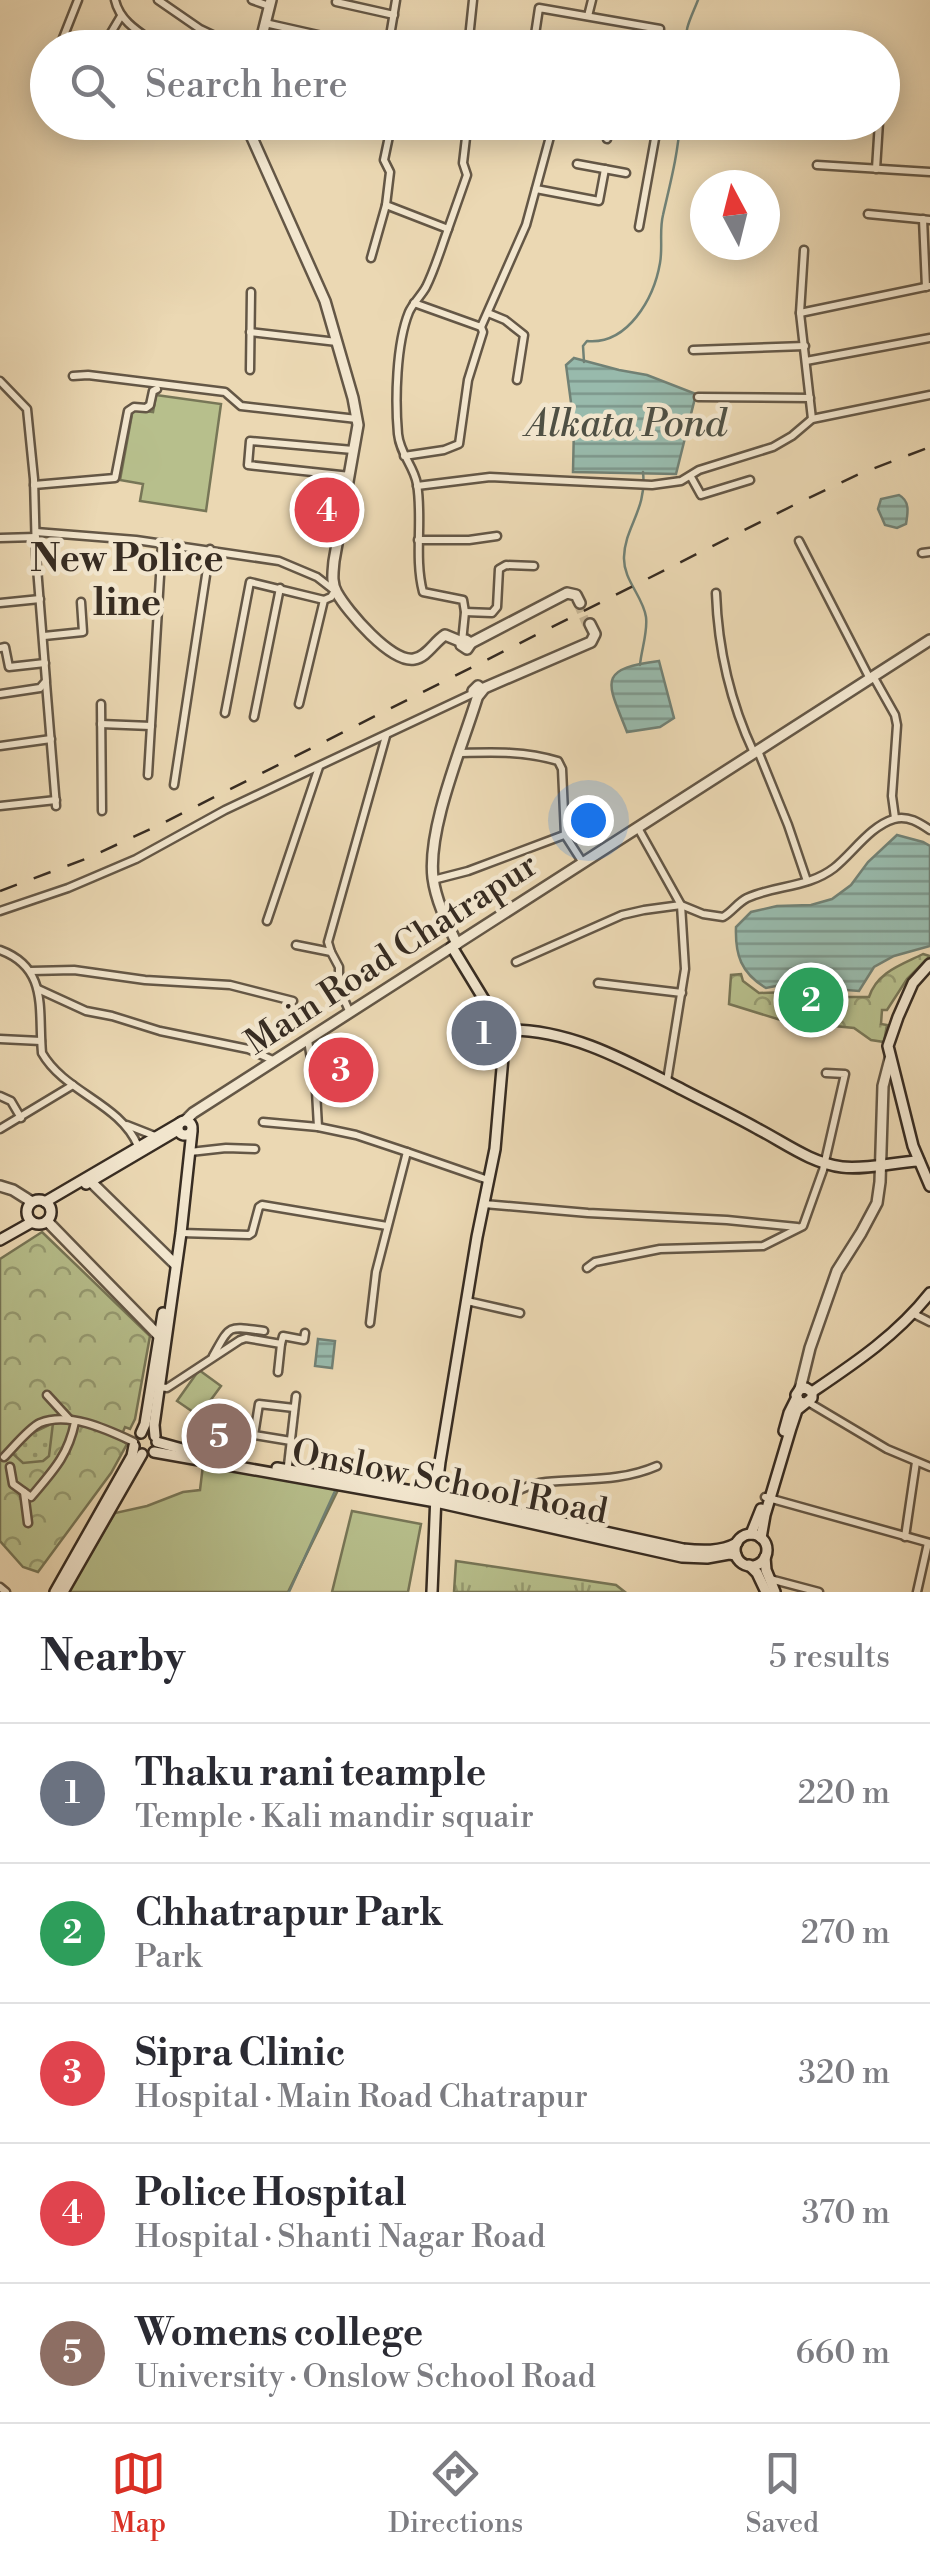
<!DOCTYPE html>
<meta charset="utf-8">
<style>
body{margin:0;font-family:"Libre Bodoni",serif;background:#f7f7f7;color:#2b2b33}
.compass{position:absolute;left:690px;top:170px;width:90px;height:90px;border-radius:50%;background:#fff;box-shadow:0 5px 25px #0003;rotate:353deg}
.you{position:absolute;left:588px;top:820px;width:35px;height:35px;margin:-25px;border:8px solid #fff;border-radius:50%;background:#1a73e8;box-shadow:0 0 0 15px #1a73e833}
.badge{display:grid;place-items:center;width:65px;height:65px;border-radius:50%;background:#d93025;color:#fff;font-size:32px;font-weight:700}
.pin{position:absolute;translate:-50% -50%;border:5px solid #fff;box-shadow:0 2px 10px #0006}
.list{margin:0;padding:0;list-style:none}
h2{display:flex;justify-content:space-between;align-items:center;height:130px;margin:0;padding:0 40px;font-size:42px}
h2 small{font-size:32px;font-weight:400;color:#7c7c81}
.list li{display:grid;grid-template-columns:65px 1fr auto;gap:30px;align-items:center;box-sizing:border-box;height:140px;padding:0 40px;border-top:2px solid #e1e1e2}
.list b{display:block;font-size:38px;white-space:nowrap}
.list p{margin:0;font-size:32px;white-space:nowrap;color:#7c7c81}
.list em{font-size:32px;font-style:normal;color:#7c7c81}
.icon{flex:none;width:55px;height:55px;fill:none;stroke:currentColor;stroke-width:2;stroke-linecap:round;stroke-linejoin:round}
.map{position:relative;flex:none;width:930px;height:1592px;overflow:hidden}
.search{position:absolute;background:#fff;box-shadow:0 5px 25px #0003;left:30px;right:30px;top:30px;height:110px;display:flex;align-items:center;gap:25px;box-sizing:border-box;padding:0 35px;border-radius:55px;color:#7c7c81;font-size:38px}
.sheet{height:830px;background:#fff}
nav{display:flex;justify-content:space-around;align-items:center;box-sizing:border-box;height:140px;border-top:2px solid #e1e1e2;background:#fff;font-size:28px;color:#7c7c81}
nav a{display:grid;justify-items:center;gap:5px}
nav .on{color:#d93025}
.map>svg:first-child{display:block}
.grass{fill:url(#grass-tufts);stroke:#777657;stroke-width:2.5}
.forest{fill:url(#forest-crowns);stroke:#777657;stroke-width:2.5}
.garden{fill:url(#garden-dots);stroke:#777657;stroke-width:2.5}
.pitch{fill:#b7bf8c;stroke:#777657;stroke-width:2.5}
.water{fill:url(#water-rules);stroke:#718175;stroke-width:2.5}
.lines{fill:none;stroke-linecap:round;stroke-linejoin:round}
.stream{stroke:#718175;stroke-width:2.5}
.tertiary-tunnel{stroke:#c7b696;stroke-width:9;stroke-dasharray:9 4.5;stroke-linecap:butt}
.minor-casing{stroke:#645746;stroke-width:11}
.tertiary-casing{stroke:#645746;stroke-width:14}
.secondary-casing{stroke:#372c22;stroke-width:14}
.minor{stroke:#f2e6ce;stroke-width:6}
.tertiary{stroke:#f2e6ce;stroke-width:9}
.secondary{stroke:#f2e6ce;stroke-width:9}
.rail{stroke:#372c22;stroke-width:2.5;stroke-dasharray:18 18;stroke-linecap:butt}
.labels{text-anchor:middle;stroke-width:9;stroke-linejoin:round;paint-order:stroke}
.street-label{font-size:35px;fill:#372c22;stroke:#f2e6ce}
.water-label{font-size:38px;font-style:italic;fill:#4f5044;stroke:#f2e6ce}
.neighbourhood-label{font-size:38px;font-weight:bold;fill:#372c22;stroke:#f2e6ce}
</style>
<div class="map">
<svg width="930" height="1592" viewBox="0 0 930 1592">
<defs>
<pattern id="grass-tufts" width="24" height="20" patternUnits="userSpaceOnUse" patternTransform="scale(2.5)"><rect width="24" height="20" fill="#b7bf8c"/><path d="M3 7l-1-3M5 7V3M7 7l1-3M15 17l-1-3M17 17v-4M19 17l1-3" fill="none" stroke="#969b72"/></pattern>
<pattern id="forest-crowns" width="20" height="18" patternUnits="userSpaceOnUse" patternTransform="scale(2.5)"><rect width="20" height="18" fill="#b7bf8c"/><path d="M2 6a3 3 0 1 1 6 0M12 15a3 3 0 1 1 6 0" fill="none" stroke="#969b72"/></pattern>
<pattern id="garden-dots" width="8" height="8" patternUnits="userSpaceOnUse" patternTransform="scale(2.5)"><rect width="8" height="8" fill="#b7bf8c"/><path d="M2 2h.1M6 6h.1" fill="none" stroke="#969b72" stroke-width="1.8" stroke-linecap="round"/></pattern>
<pattern id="water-rules" width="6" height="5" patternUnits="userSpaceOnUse" patternTransform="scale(2.5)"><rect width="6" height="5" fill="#98baac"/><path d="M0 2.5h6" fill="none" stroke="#7d978c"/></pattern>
</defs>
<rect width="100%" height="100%" fill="#ebd8b3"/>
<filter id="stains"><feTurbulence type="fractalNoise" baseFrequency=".002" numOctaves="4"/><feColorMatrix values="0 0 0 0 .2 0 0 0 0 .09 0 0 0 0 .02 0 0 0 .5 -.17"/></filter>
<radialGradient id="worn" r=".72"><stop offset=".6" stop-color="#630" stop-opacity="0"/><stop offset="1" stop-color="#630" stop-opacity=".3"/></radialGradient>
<polygon class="grass" points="456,1561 616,1585 625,1592 454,1592"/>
<g class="forest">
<path d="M923 954 930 956 907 979 887 1010H882L881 1024 887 1025 884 1042 871 1040 854 1028 784 1021 729 1004 731 975 741 974 743 981 759 993 789 992 825 997H869C877 972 901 965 923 954Z"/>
<polygon points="42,1232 150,1336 135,1419 130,1429 125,1427 120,1439 127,1444 111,1473 38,1572 23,1567 0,1541 0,1259"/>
</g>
<polygon class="garden" points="53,1423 49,1456 43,1461 23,1463 11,1452 30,1434"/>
<g class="pitch">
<polygon points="156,395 221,404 206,511 140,501 143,484 120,480 133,409 153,412"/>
<polygon points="199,1370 221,1386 199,1416 177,1401"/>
<polygon points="203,1465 339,1488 288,1592 68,1592 115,1513 147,1506 183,1492 200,1490"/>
<polygon points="352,1511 421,1524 408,1592 332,1592"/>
</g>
<g class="water">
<polygon points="574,358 619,370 647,375 696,394 676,474 573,472 574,425 566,365"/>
<path d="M899 495C910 501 908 512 906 524L897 528 885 525 878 509 881 499Z"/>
<path d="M659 661 674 718 660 727 627 732C608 683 595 669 659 661Z"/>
<path d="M897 835 923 842 930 846V946L894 956 874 967 859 991 781 985 766 988C741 973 735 955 736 927L751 912 777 906 811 905 832 899 851 885 868 862Z"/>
<polygon points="318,1339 335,1341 332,1368 315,1366"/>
</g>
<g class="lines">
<g class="stream">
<path d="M686 48C684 28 691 18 698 0"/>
<path d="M584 362 583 346 587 341C628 345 654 298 660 263 663 247 659 231 663 215 670 184 678 155 680 122"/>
<path d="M640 665C641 651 648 632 646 617 643 596 623 580 624 557 625 526 647 510 643 472"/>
<polyline points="289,1592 335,1491"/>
</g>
<polyline class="tertiary-tunnel" points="578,604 587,625"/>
<g class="minor-casing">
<g id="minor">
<path d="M115 0C120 23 143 34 162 48"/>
<polyline points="158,0 200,29 240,48"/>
<polyline points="252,0 269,6"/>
<polyline points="336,2 394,15"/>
<polyline points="588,16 592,0"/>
<polyline points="265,23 376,48"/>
<polyline points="59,48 78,0"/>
<polyline points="102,48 121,16"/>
<polyline points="388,48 396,0"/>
<polyline points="468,48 473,0"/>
<polyline points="533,48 539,8 660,29"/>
<path d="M392 122 384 160 390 172 386 205 448 229C441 248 435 269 426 287 421 296 413 303 409 312 396 344 395 401 398 434 400 454 414 466 417 484 423 519 414 557 423 592L463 600 465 612 462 642"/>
<polyline points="607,139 611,122"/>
<polyline points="577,164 626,173"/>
<polyline points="817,165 930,172"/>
<polyline points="876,169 879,122"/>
<polyline points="536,189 599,201 605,169"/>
<polyline points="868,214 930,220"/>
<polyline points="923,219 926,287"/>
<polyline points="639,227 658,122"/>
<polyline points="448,229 467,175 463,163 467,129 465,122"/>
<polyline points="804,250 800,313 812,419"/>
<polyline points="371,258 386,205"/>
<polyline points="414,303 481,327 526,225 554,122"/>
<polyline points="488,313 505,320 524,335 517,380"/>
<polyline points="800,313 930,286"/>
<polyline points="250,332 337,342"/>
<polyline points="693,350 805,346"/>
<polyline points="806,361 930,338"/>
<polyline points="250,370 251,292"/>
<polyline points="73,376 88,375 225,392 241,406 357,419"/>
<polyline points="0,381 27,409 34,479 36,555 46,681 40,688 0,694"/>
<polyline points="698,397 810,398"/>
<polyline points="404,456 444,450 459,444 468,380 483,332 481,327"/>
<polyline points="350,476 248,465 250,441 353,450"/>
<polyline points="691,477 701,495 750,480"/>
<polyline points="34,485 115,478 128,411 134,407 146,408 150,405 153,391 157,389"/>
<polyline points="417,486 490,477 652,485 681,481 699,470 773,447 792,436 812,419 930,395"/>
<polyline points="36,532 136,540 279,561 317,577 335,591 331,597 324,600 299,704"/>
<polyline points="0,538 36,537"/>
<polyline points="418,540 469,540 497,536"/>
<polyline points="799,541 870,679"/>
<polyline points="922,553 930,552"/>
<path d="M716 593C718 649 730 702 754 753"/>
<polyline points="0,603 40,599"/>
<polyline points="465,612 492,613 497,607 499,569 506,565 534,566"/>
<polyline points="44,636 83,632 81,602"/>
<polyline points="0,648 5,647 9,667 45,663"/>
<polyline points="873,676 895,715 897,725 892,796 895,818"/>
<polyline points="46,683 56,806"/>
<polyline points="101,704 102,811"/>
<polyline points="225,713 250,582 324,600"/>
<polyline points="254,717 280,588"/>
<polyline points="101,724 151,726"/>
<polyline points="0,746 51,739"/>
<polyline points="758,751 788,825 807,881"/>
<path d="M460 753C495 752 525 751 558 761L562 769 565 835 583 863"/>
<polyline points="148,775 162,543"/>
<polyline points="174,785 210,549"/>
<polyline points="0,806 56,800"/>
<polyline points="638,828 681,905 685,969 667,1081"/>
<polyline points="433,880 468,871 564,835"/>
<polyline points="0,911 68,888 136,859 225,810 474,693"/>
<polyline points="267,921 319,767"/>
<polyline points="296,945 331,952"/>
<path d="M0 950C49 968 38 1010 42 1053 65 1093 120 1103 138 1146"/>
<path d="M516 962 622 915 644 910 681 905 703 914 723 917C732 912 737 903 747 898 775 885 808 888 834 868 853 853 870 826 894 819 908 815 920 823 930 830"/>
<polyline points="31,971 74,970 145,980 230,985 293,1001"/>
<polyline points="598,983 682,993"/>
<polyline points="38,989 86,1011 112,1016 160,1031 248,1049 275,1061"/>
<polyline points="350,1013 339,988 339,967 331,952 328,942 386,736"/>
<polygon points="504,1026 509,1027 508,1033 502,1032"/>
<polyline points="0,1039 41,1041"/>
<polyline points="308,1040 316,1091 318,1127"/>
<polyline points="0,1096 11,1101 21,1118"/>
<polyline points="263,1122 318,1127 356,1135 407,1152"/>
<polyline points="127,1125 155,1136"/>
<polyline points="0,1129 73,1085"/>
<polyline points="190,1152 226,1148 255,1149"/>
<polyline points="484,1204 588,1213 727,1220 797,1227"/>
<polyline points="181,1233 249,1235 252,1233 259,1207 262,1205 387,1226"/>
<polyline points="587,1268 595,1262 660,1249 763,1246 803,1226 823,1170 845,1074 826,1073"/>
<polyline points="467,1301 520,1313"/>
<polyline points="914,1314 930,1322"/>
<polyline points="370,1323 376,1272 407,1152 488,1180"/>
<path d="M213 1356C231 1324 227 1326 264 1331"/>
<polyline points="278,1372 281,1344"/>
<polyline points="159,1387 167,1388 240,1340 246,1338 281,1344 283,1336 304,1340 305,1333"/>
<polyline points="47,1395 69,1419"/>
<polyline points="808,1402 887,1449 930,1467"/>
<polyline points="291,1441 254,1435 259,1404 294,1408"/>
<path d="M4 1457C13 1448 29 1428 40 1423 69 1411 108 1430 134 1442"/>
<path d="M10 1467 13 1484 31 1497C53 1471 68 1456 75 1422"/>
<polyline points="287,1474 296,1396"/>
<polyline points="24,1492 28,1523"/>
<polyline points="765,1497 930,1543"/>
<path d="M493 1508 495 1504C511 1494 527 1484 546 1482 585 1478 620 1482 657 1466"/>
<polyline points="905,1537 916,1462"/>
<polyline points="770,1579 819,1592"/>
<polyline points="0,1587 6,1592"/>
<polyline points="917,1592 928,1543"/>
</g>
</g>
<g class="tertiary-casing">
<g id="tertiary">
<polyline points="259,48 271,0"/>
<path d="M245 122 325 301 353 398 358 425 334 561C333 572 331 583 337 593 347 611 391 663 414 659 427 657 434 642 445 635L462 642"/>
<polygon points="466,640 471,643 467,649 461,645"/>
<polyline points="471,643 567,593 576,595 580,603"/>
<polygon points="478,686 483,690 479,695 473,691"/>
<polyline points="482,689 591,642 595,634 590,624"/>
<path d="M457 944C447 923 436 901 433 878 427 828 463 745 478 695"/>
<polyline points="186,1120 193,1113 930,640"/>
<polyline points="88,1179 175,1264"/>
<polyline points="0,1186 13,1190 32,1202"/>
<polyline points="47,1221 163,1340"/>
<polyline points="800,1389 810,1348 837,1271 861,1233 877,1203 880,1182 883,1086 890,1059"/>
</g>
</g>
<g class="secondary-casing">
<g id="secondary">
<polyline points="452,947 491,1011 502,1026"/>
<polyline points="930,964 913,983 898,1017 888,1046 913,1146 930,1186"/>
<path d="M510 1030C573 1030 628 1062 683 1090 708 1103 733 1115 758 1129 785 1143 811 1163 842 1167 866 1170 894 1162 919 1161"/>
<circle cx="185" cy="1128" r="7"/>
<polyline points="86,1184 176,1131"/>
<circle cx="39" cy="1212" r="12"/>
<polyline points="45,1202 180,1123"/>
<polyline points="0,1240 32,1222"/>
<path d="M812 1392C855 1363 897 1335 930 1293"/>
<polyline points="784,1431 789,1413 797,1397"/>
<polyline points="141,1433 145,1424 163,1313"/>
<polyline points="155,1436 154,1425 181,1233 192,1131"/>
<polyline points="157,1442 193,1452"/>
<polyline points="154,1452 436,1502 682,1557 707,1558 729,1554 736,1555"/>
<path d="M277 1468 436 1495 683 1549C701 1551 721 1552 737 1543"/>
<polyline points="751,1534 761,1509"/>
<circle cx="751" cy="1550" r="16"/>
<polyline points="761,1538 765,1515 791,1428 797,1410 812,1398 812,1392 806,1388 800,1389 796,1395 799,1402 804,1403"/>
<polyline points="765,1557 766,1570 775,1592"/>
<polyline points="749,1565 757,1573 766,1592"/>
<polyline points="55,1592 132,1456 134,1446"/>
<polyline points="63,1592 142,1454"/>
<polyline points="432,1592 436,1495 440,1462 477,1237 495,1149 505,1034"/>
</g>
</g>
<use href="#minor" class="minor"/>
<use href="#tertiary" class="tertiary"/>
<use href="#secondary" class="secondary"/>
<polyline class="rail" points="0,891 88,858 159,825 792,506 859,474 930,447"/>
</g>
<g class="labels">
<g class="street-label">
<text transform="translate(391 953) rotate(-33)" y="12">Main Road Chatrapur</text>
<text transform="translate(450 1481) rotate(11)" y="12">Onslow School Road</text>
</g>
<g class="water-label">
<text x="626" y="436">Alkata Pond</text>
</g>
<g class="neighbourhood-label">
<text x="127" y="571">New Police<tspan x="127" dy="44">line</tspan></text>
</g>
</g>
<rect width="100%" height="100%" filter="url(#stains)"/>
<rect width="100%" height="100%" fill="url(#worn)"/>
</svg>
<svg class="compass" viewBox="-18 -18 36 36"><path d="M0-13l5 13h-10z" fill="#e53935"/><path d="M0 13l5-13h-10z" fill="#7c7c81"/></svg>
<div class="you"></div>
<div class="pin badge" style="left:484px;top:1033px;background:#6b7280">1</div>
<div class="pin badge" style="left:811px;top:1000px;background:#2e9e5b">2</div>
<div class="pin badge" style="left:341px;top:1070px;background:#e0444e">3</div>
<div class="pin badge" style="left:327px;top:510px;background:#e0444e">4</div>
<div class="pin badge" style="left:219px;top:1436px;background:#8d6e63">5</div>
<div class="search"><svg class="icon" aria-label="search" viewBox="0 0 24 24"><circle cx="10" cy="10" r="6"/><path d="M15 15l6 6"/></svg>Search here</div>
</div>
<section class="sheet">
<h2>Nearby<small>5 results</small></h2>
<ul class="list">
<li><span class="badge" style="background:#6b7280">1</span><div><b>Thaku rani teample</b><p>Temple · Kali mandir squair</p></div><em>220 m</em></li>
<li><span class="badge" style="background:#2e9e5b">2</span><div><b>Chhatrapur Park</b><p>Park</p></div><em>270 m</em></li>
<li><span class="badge" style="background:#e0444e">3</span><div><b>Sipra Clinic</b><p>Hospital · Main Road Chatrapur</p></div><em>320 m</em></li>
<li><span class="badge" style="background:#e0444e">4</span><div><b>Police Hospital</b><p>Hospital · Shanti Nagar Road</p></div><em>370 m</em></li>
<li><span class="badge" style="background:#8d6e63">5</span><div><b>Womens college</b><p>University · Onslow School Road</p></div><em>660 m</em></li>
</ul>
</section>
<nav>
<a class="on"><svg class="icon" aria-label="map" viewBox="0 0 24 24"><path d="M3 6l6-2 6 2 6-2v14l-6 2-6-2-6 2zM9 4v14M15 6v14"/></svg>Map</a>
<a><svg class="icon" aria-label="directions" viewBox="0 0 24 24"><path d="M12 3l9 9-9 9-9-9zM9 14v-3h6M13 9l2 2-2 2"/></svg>Directions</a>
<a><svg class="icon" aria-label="saved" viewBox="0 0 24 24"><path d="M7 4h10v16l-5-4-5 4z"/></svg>Saved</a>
</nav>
